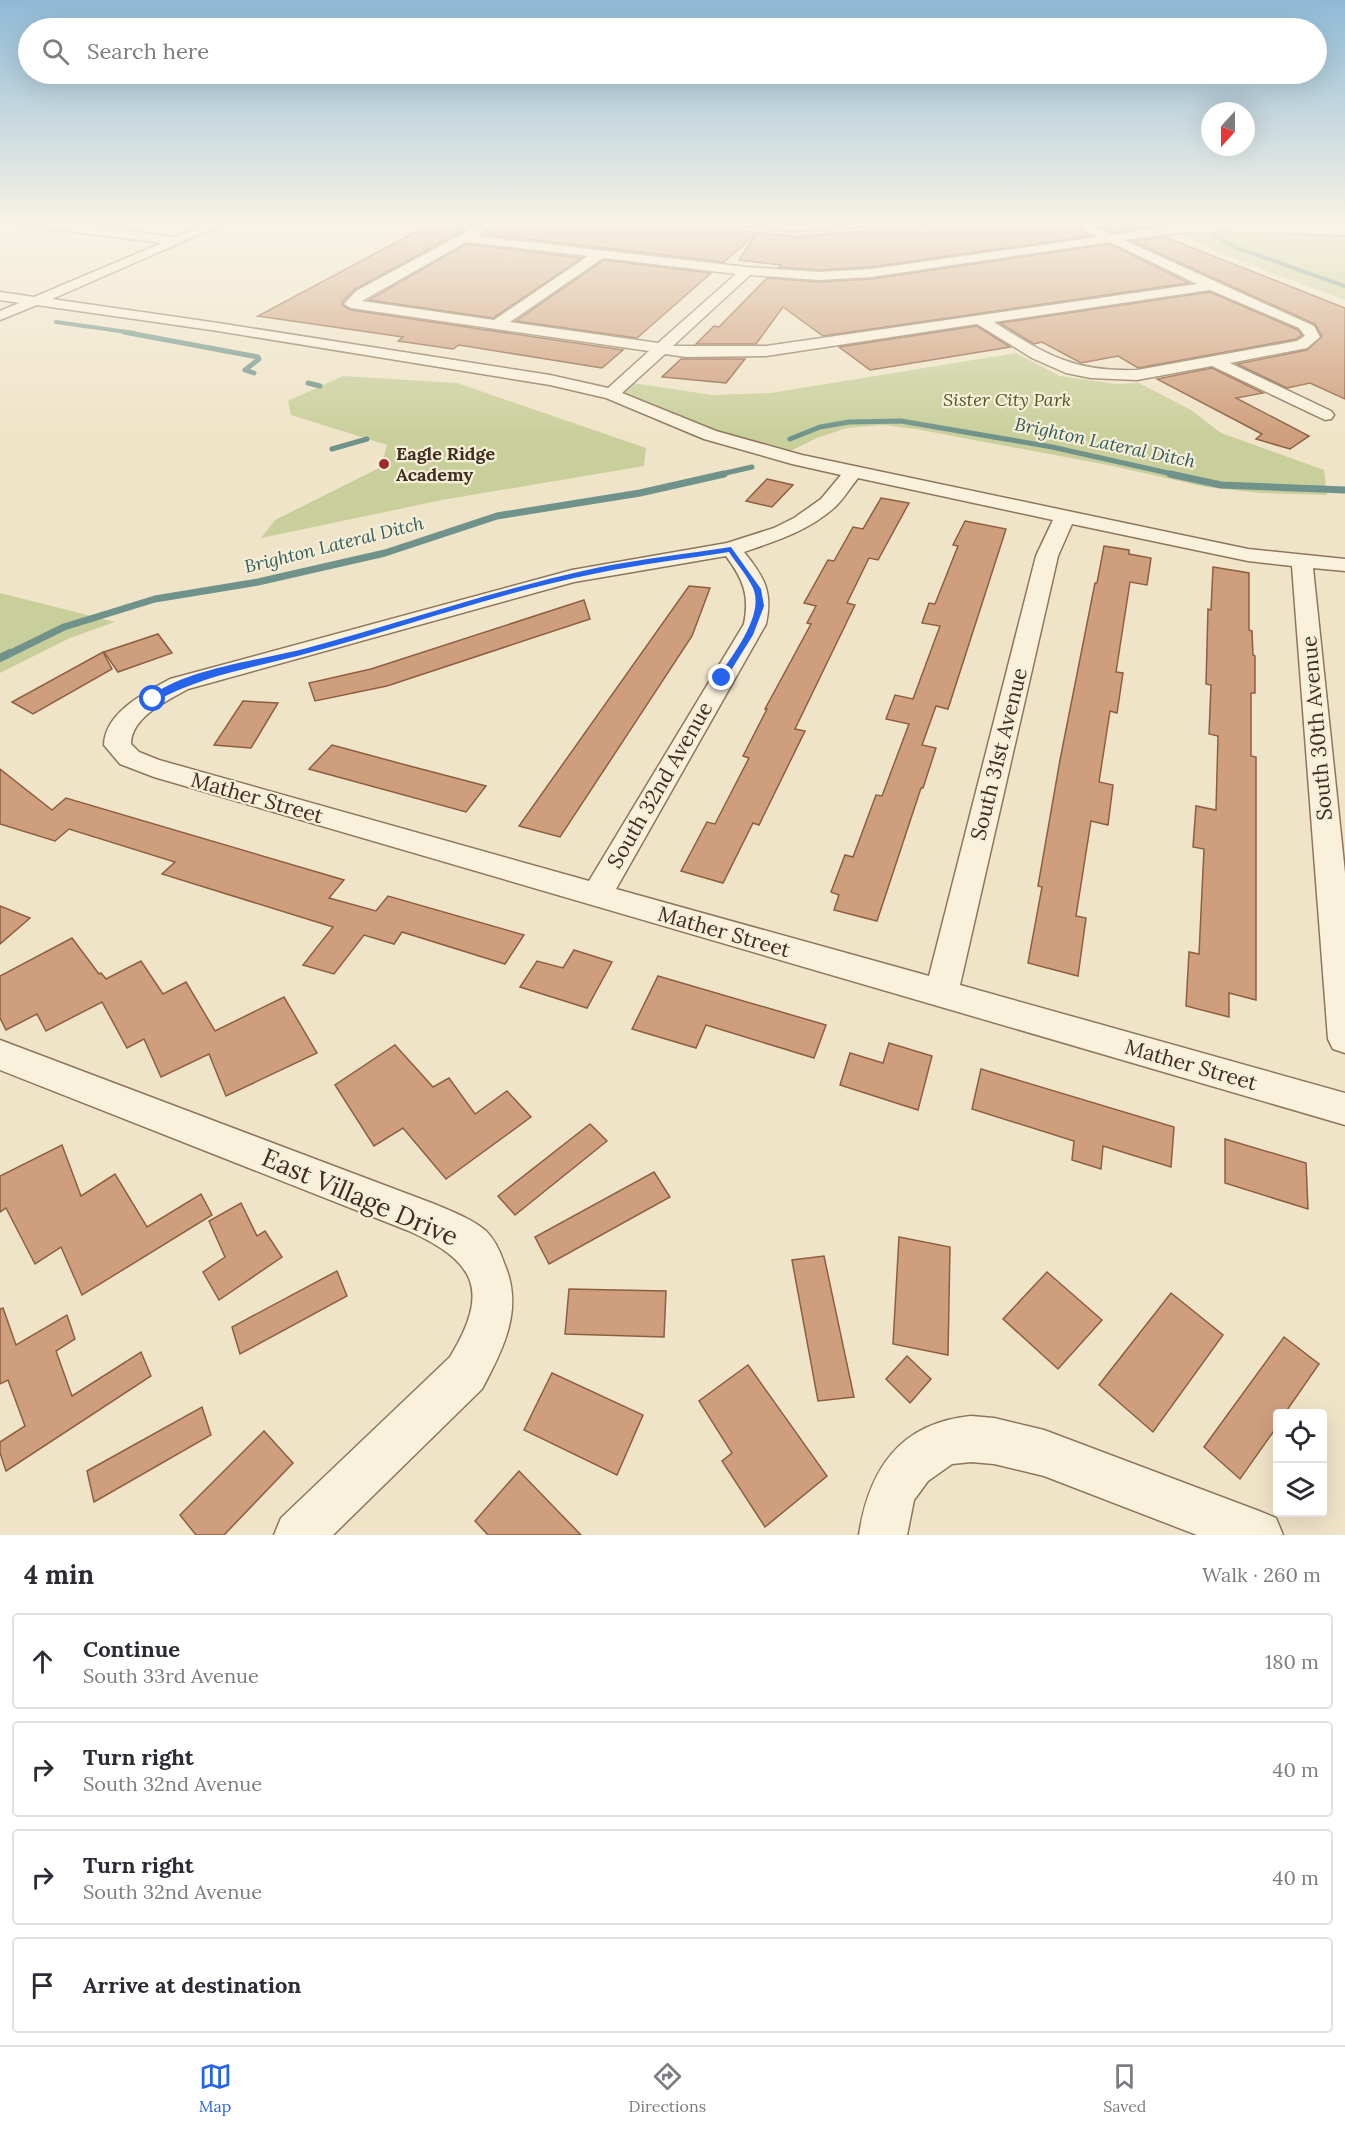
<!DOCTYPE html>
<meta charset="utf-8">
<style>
body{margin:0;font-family:Lora,serif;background:#f7f7f7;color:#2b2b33}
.controls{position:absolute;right:18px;bottom:18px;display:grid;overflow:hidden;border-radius:6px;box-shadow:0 6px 24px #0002}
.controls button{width:54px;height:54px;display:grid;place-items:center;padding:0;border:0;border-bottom:2px solid #e1e1e2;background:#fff;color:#2b2b33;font:30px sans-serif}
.compass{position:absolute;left:1201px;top:102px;width:54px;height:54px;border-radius:50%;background:#fff;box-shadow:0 6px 24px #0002;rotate:201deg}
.stop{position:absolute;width:18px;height:18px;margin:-14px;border:4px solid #2563eb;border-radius:50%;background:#fff}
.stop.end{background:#2563eb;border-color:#fff;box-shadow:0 2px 6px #0008}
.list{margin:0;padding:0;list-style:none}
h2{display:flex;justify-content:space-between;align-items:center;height:78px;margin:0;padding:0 24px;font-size:26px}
h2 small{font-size:20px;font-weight:400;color:#7c7c81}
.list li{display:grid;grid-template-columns:39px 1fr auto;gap:18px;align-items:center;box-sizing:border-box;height:96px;margin:0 12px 12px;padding:0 12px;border:2px solid #e1e1e2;border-radius:6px}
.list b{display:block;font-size:22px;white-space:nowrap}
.list p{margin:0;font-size:20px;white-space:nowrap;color:#7c7c81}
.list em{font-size:20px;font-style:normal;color:#7c7c81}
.icon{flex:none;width:33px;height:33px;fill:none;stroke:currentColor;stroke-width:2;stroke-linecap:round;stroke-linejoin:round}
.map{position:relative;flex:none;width:1345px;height:1535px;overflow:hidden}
.search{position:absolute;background:#fff;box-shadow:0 6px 24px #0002;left:18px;right:18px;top:18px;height:66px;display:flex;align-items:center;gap:15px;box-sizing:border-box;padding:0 21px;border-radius:33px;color:#7c7c81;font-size:22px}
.sheet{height:510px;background:#fff}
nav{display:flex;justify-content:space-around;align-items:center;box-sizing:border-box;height:84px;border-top:2px solid #e1e1e2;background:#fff;font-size:16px;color:#7c7c81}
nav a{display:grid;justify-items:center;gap:3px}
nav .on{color:#2563eb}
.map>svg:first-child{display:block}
.green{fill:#c9cf9b}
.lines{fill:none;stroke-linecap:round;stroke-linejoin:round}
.stream-far3{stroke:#6f938a;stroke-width:4}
.stream-far2{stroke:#6f938a;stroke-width:5}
.stream-far1{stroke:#6f938a;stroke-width:7}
.stream{stroke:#6f938a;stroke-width:8}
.building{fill:#cf9f7d;stroke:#8d5f41;stroke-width:1.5}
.minor-casing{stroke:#8d765c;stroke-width:3}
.minor{fill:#faf1dc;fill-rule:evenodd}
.route{fill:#2563eb}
.poi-dot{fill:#9e2a2b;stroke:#f7eed8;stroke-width:2}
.labels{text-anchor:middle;stroke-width:4.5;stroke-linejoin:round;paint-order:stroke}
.far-park-label{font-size:18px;font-style:italic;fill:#4d5a26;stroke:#f7eed8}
.far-water-label{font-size:18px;font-style:italic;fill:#2f5d5a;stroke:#f7eed8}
.far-poi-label{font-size:18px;font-weight:bold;fill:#3d2e20;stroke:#f7eed8;text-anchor:start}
.street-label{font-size:21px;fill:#3d2e20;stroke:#f7eed8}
.near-street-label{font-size:26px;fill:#3d2e20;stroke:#f7eed8}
</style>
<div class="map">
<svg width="1345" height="1535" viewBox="0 0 1345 1535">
<rect width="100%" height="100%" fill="#f0e4c8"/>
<g class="green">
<polygon points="1150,221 1209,221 1210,226 1345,231 1345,300 1225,255"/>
<polygon points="1016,353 1060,376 1115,384 1139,383 1191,410 1221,433 1324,470 1327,495 1260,493 1206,487 1108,465 916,429 883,425 847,428 817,438 782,455 611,394 626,382 712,395 771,393"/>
<polygon points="343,376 457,383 646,448 644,466 442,500 261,538 275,520 381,467 387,445 291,415 288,401"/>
<polygon points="0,593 115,622 70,638 0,673"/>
</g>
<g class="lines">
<g class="stream-far3">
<polyline points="1213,235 1237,248 1345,286"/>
<polyline points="56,322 134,333"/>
</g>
<g class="stream-far2">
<polyline points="124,332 258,357 259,359 245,370 254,373"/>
<polyline points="308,383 320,386"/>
<polyline points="790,439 820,427 849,422 901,421 1052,447 1177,475"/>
<polyline points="332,449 367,439"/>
<polyline points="717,475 752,467"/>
</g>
<g class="stream-far1">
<polyline points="1170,474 1221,485 1345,490"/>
<polyline points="7,655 64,627 155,599 258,582 385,553 497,516 640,493 724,474"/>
</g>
<polyline class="stream" points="0,658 10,653"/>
</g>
<g class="building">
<polygon points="436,221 475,224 355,289 342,302 343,306 351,310 623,350 602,368 459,345 453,349 398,341 403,337 258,316"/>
<polygon points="503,221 658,221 797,237 933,224 928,221 1064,221 1091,236 871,267 819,270 779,267 781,265 739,260 756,234 724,262 484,234"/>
<polygon points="1088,221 1127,221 1144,228 1113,233"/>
<polygon points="1165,237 1345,308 1345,399 1310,383 1287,388 1237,364 1307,350 1322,336 1315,324 1132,241"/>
<polygon points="466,244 582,258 493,318 369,300"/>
<polygon points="1110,244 1189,283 823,336 783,307 756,344 696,344 714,326 719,327 767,278 819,282 871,279"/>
<polygon points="604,260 711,273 637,338 516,321"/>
<polygon points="1210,292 1298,330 1302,335 1296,339 1138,368 1118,356 1081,363 1042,342 1034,344 1000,323"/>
<polygon points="977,326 1010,347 870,370 839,347"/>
<polygon points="681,359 745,359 726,383 662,377"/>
<polygon points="1212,368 1263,393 1236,398 1309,436 1290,449 1256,439 1262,434 1157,379"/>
<polygon points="767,479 793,485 772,507 746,501"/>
<polygon points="881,498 909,503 878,560 869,558 847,603 855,605 795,729 805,731 759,825 753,823 723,883 681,871 707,822 715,824 749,758 743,756 767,709 765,709 811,624 807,623 816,606 804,603 828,560 834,561 853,527 863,529"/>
<polygon points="965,521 1006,529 948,709 936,706 922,745 936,748 923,788 921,788 877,921 834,910 839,895 831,892 845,855 853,857 876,795 882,796 909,724 886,719 895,695 913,699 940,626 922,623 929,603 935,604 958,546 953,545"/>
<polygon points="1104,546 1129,550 1129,554 1151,558 1147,585 1130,582 1116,672 1123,673 1117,713 1110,711 1099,782 1113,785 1108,825 1091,821 1076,916 1086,918 1078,976 1028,963 1042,887 1038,886 1060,760 1095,583 1097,583"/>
<polygon points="1213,567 1249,573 1249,630 1252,631 1253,655 1255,656 1255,693 1251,693 1251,756 1256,757 1256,1000 1229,993 1229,1017 1186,1006 1189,952 1199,954 1204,849 1193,847 1196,806 1216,810 1218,736 1209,734 1211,685 1206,684 1208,609 1211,610"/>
<polygon points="689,586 710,588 692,636 560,837 519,826"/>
<polygon points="584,600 590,619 387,686 315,701 309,683 371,669"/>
<polygon points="158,634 172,653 118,672 104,652"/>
<polygon points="103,652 112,669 33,714 12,702"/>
<polygon points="243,701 278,703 251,748 214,745"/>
<polygon points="332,745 406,765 486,786 466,812 309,769"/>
<polygon points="0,769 52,810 66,798 344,880 329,898 376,911 388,896 524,935 505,964 402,932 394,944 364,935 334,974 303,965 333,927 162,874 175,862 69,829 55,841 0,824"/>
<polygon points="0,906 30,918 0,944"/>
<polygon points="72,938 99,974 101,973 106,979 141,961 163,994 186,982 215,1031 284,997 317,1053 226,1096 209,1054 161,1077 144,1039 127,1048 102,1002 46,1031 37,1014 6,1030 0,1018 0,976"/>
<polygon points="574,950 612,962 587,1008 520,987 537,961 563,968"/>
<polygon points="658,976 826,1025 814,1058 706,1025 696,1048 632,1029"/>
<polygon points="889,1043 932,1056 918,1110 840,1085 850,1053 883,1063"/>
<polygon points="395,1045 433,1087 449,1078 475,1114 507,1091 531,1117 446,1179 403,1128 374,1146 335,1085"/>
<polygon points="981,1069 1174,1127 1171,1167 1103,1146 1101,1169 1072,1160 1074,1141 972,1109"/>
<polygon points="590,1124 607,1141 515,1215 498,1196"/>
<polygon points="1225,1139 1306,1163 1308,1209 1225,1183"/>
<polygon points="62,1145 81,1196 115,1174 147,1227 201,1194 212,1215 82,1295 61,1247 35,1264 6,1208 0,1212 0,1176"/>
<polygon points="654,1172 670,1197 549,1264 535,1237"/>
<polygon points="241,1203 257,1236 265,1231 282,1257 219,1300 203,1272 225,1257 209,1221"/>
<polygon points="899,1237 950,1247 948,1355 893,1344"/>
<polygon points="824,1256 854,1397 818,1401 792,1260"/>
<polygon points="337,1271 347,1296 240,1354 232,1327"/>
<polygon points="1047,1272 1102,1320 1058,1369 1003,1319"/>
<polygon points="569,1289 666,1291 664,1337 565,1334"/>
<polygon points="1171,1293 1223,1335 1153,1432 1099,1385"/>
<polygon points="3,1308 16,1345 67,1315 75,1339 56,1351 72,1396 141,1352 151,1376 6,1471 0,1453 0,1442 25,1426 8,1380 0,1384 0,1309"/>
<polygon points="1284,1337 1319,1364 1285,1413 1278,1413 1278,1425 1240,1479 1204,1447"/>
<polygon points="907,1356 931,1379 910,1403 886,1379"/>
<polygon points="748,1365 827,1476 765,1527 722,1461 732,1453 699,1401"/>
<polygon points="552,1373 643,1415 617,1475 524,1430"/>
<polygon points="202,1407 211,1435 94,1502 87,1471"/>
<polygon points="264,1431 293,1463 224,1535 196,1535 180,1515"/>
<polygon points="519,1471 581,1535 488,1535 475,1521"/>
</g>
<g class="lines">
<g class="minor-casing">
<g id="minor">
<path d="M14 221H48L175 237 214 221H230L52 299 218 323 550 375 608 388 649 351 351 308 344 304 356 291 486 221H501L477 236 747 267 819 272 871 269 1098 237 1066 221H1082L1113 235 1177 225 1223 223 1345 227V235L1223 231 1177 233 1124 240 1314 326 1320 337 1307 348 1230 363 1331 411 1334 415 1331 419 1325 420 1212 366 1137 380 1091 378 1066 373 1032 358 977 324 766 356 686 357 665 354 622 393 716 431 802 455 1248 549 1345 559V571L1313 568 1345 873V1053L1333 1049 1328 1039 1292 566 1248 561 1072 524 1058 556 960 985 1345 1093V1125L154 777 120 764 104 745C105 712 145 693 170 679L572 570 727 543 774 528 794 518 821 499 841 475 792 464 704 439 606 398 550 385 218 331 37 305 0 320V311L19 303 0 300V292L34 297 162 243 20 225ZM466 242 588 256 494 320 362 301ZM1110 242 1197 284 766 346H673L750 275 819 280 871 277ZM603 258 736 274 658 343 510 322ZM1210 290 1299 328 1305 336 1297 341 1137 370C1074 372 1046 355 994 322ZM858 478 1053 520 1036 556 929 976 616 889 766 624C773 591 764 577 744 552 776 541 808 531 834 508 843 500 850 488 858 478ZM726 556C743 579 750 595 744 624L589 881 159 760 139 752 131 744C131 717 167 701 188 689L574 582Z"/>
<polygon points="723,221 798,223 883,221 877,225 798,231 729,225"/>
<path d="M0 1040 437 1205C453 1212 472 1219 486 1231 495 1240 500 1251 504 1263 524 1308 504 1348 482 1389L333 1535H274L281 1518 450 1357C490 1291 477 1262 409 1231L0 1070Z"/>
<path d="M971 1416 994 1418 1044 1430 1259 1511 1276 1518 1283 1535H1197L1044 1476 994 1464 971 1462 952 1464 928 1481 914 1500 907 1535H859C869 1469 900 1423 971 1416Z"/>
</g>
</g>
<use href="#minor" class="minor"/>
</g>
<linearGradient id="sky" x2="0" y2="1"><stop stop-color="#8fbad6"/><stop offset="0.51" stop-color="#f8f3e6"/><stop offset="1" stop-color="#f8f3e6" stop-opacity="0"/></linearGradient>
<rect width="1345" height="436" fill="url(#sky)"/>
<path class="route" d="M731 547 761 589 764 606 753 635 725 680 717 678C732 656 765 615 753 588 747 575 736 563 729 552 685 559 641 564 598 573 501 592 407 626 312 652 258 667 205 674 156 701L148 699C181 669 263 660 307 648 403 622 498 589 596 568 640 559 686 554 731 547Z"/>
<circle class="poi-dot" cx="384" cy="464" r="6"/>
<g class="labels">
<g class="far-park-label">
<text x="1007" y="406">Sister City Park</text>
</g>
<g class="far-water-label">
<text transform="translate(1105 443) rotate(12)" y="6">Brighton Lateral Ditch</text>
<text transform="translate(334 545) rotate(-14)" y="6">Brighton Lateral Ditch</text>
</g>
<g class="far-poi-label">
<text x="396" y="460">Eagle Ridge<tspan x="396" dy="21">Academy</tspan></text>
</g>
<g class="street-label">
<text transform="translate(1317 728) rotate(-95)" y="7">South 30th Avenue</text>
<text transform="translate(999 754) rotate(-76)" y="7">South 31st Avenue</text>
<text transform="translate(660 785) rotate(-60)" y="7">South 32nd Avenue</text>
<text transform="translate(257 798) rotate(16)" y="7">Mather Street</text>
<text transform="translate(724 932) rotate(16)" y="7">Mather Street</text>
<text transform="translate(1191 1065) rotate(16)" y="7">Mather Street</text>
</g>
<g class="near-street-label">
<text transform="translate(360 1197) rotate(23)" y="9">East Village Drive</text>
</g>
</g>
</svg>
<div class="controls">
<button><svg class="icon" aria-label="locate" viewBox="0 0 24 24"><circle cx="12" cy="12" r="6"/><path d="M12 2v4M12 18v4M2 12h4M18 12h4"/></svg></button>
<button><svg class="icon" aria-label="layers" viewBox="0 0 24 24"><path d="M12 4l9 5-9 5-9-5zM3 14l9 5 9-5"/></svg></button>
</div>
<svg class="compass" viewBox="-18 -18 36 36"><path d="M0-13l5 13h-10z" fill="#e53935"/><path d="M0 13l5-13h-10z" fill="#7c7c81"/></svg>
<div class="stop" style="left:153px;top:699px"></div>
<div class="stop end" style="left:722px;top:678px"></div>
<div class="search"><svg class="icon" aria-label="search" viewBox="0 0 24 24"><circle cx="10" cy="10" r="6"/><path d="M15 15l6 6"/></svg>Search here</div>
</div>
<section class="sheet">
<h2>4 min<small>Walk · 260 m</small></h2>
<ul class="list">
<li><svg class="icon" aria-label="ahead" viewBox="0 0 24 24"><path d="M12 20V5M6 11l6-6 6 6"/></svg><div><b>Continue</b><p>South 33rd Avenue</p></div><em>180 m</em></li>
<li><svg class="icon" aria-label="right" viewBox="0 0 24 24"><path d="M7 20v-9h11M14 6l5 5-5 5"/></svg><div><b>Turn right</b><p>South 32nd Avenue</p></div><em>40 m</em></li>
<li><svg class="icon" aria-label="right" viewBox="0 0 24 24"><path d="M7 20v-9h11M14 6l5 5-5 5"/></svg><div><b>Turn right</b><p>South 32nd Avenue</p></div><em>40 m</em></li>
<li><svg class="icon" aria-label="arrive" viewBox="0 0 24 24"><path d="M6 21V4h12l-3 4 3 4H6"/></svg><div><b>Arrive at destination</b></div></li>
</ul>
</section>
<nav>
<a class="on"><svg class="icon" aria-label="map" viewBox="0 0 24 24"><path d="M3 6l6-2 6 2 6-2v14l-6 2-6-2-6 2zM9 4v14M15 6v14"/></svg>Map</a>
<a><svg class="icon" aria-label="directions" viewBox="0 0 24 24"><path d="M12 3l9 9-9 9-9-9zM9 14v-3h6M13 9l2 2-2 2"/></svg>Directions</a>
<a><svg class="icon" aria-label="saved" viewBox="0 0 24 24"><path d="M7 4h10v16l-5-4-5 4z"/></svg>Saved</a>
</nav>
